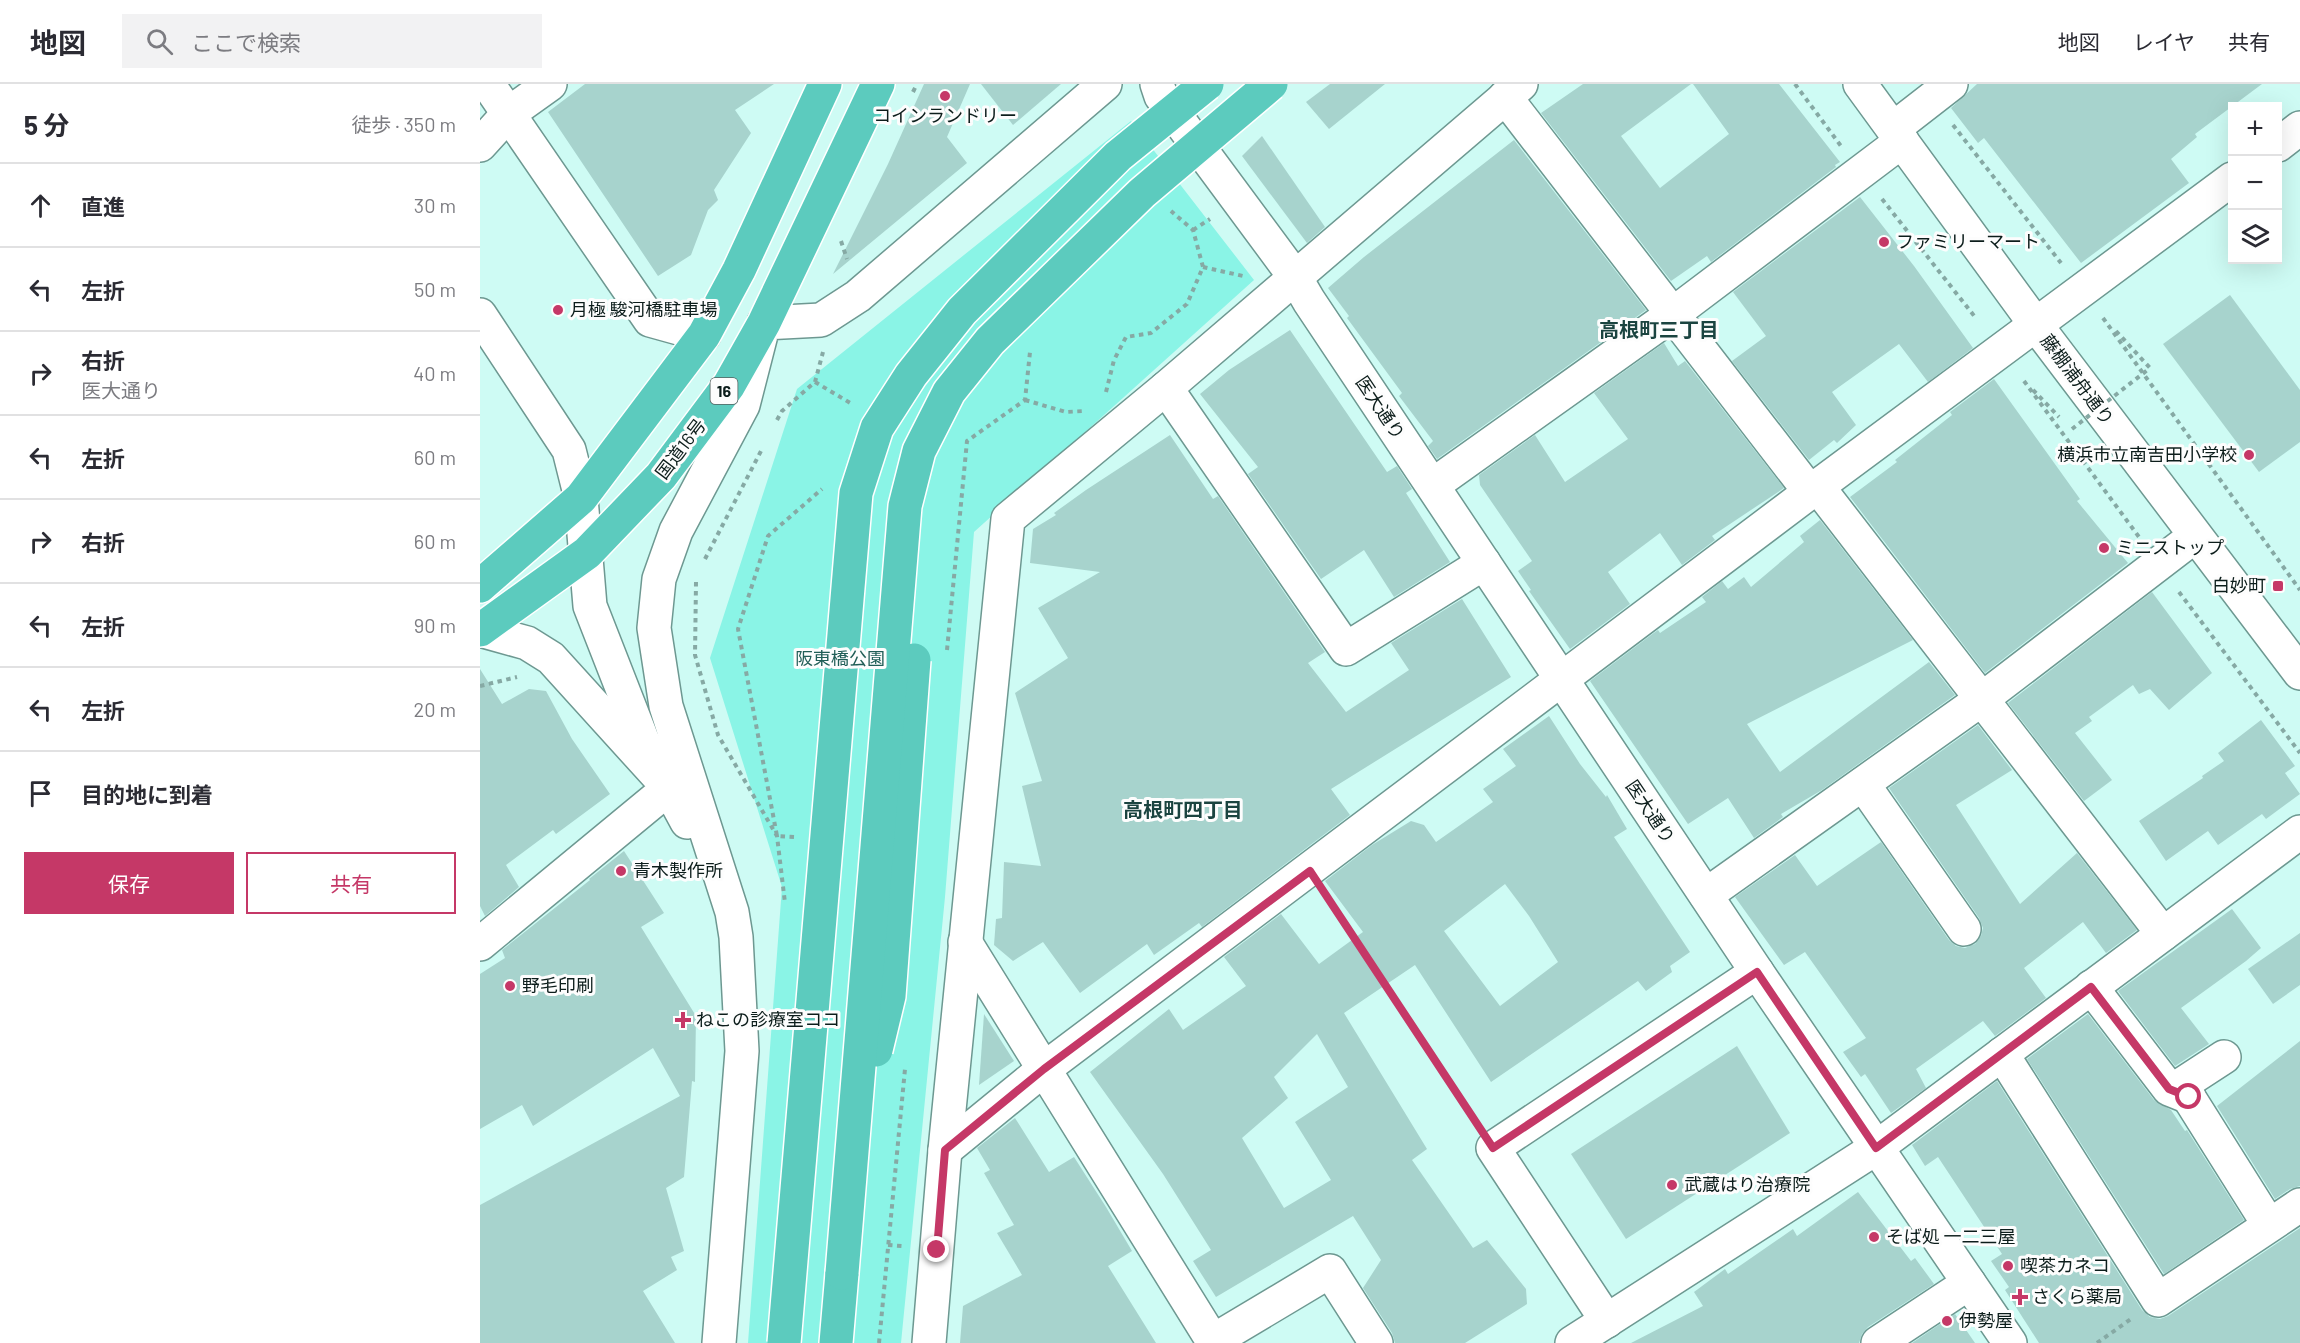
<!DOCTYPE html>
<html lang="ja">
<meta charset="utf-8">
<style>
body{margin:0;font-family:Barlow,"Noto Sans JP",sans-serif;background:#f2f2f3;color:#2b2b33}
.controls{position:absolute;right:18px;top:18px;display:grid;overflow:hidden;border-radius:0px;box-shadow:0 6px 24px #0002}
.controls button{width:54px;height:54px;display:grid;place-items:center;padding:0;border:0;border-bottom:2px solid #e1e1e2;background:#fff;color:#2b2b33;font:30px sans-serif}
.stop{position:absolute;width:18px;height:18px;margin:-14px;border:4px solid #c53867;border-radius:50%;background:#fff}
.stop.end{background:#c53867;border-color:#fff;box-shadow:0 2px 6px #0008}
.list{margin:0;padding:0;list-style:none}
h2{display:flex;justify-content:space-between;align-items:center;height:78px;margin:0;padding:0 24px;font-size:26px}
h2 small{font-size:20px;font-weight:400;color:#7c7c81}
.list li{display:grid;grid-template-columns:39px 1fr auto;gap:18px;align-items:center;box-sizing:border-box;height:84px;padding:0 24px;border-top:2px solid #e1e1e2}
.list b{display:block;font-size:22px;white-space:nowrap}
.list p{margin:0;font-size:20px;white-space:nowrap;color:#7c7c81}
.list em{font-size:20px;font-style:normal;color:#7c7c81}
.actions{display:flex;gap:12px;padding:18px 24px}
.actions a{flex:1;padding:14px 0;border:2px solid #c53867;border-radius:0px;text-align:center;font-size:21px;color:#c53867}
.actions .main{background:#c53867;color:#fff}
.icon{flex:none;width:33px;height:33px;fill:none;stroke:currentColor;stroke-width:2;stroke-linecap:round;stroke-linejoin:round}
.map{position:relative;flex:none;width:1820px;height:1259px;overflow:hidden}
header{display:flex;align-items:center;gap:36px;box-sizing:border-box;height:84px;padding:0 30px;background:#fff;border-bottom:2px solid #e1e1e2}
header strong{font-size:28px}
nav{display:flex;gap:33px;margin-inline-start:auto;font-size:21px}
.search{width:420px;height:54px;background:#f2f2f3;display:flex;align-items:center;gap:15px;box-sizing:border-box;padding:0 21px;border-radius:0px;color:#7c7c81;font-size:22px}
main{display:flex}
aside{flex:1;background:#fff}
.map>svg:first-child{display:block}
.green{fill:#8af4e6}
.building{fill:#a7d3cd;fill-rule:evenodd}
.lines{fill:none;stroke-linecap:round;stroke-linejoin:round}
.minor-casing{stroke:#6d9891;stroke-width:36}
.highway-casing{stroke:#fff;stroke-width:36}
.path{stroke:#86a9a4;stroke-width:4;stroke-dasharray:4.5 4.5;stroke-linecap:butt}
.minor{stroke:#fff;stroke-width:33}
.highway{stroke:#5ccbbe;stroke-width:33}
.highway-bridge-casing{stroke:#fff;stroke-width:36;stroke-linecap:butt}
.path-bridge{stroke:#86a9a4;stroke-width:4;stroke-dasharray:4.5 4.5;stroke-linecap:butt}
.highway-bridge{stroke:#5ccbbe;stroke-width:33}
.route{stroke:#c53867;stroke-width:8}
.poi-dot{fill:#c53867;stroke:#fdfdfd;stroke-width:2}
.labels{text-anchor:middle;stroke-width:6;stroke-linejoin:round;paint-order:stroke}
.shield{fill:#fdfdfd;stroke:#54605f;stroke-width:1.5}
.shield-label{font-size:16px;font-weight:bold;fill:#0c1d1b}
.poi-label{font-size:18px;fill:#0c1d1b;stroke:#fdfdfd;text-anchor:start}
.street-label{font-size:18px;fill:#0c1d1b;stroke:#fdfdfd}
.park-label{font-size:18px;fill:#215e57;stroke:#fdfdfd}
.neighbourhood-label{font-size:20px;font-weight:bold;fill:#1b4440;stroke:#fdfdfd}
</style>
<header>
<strong>地図</strong>
<div class="search"><svg class="icon" aria-label="search" viewBox="0 0 24 24"><circle cx="10" cy="10" r="6"/><path d="M15 15l6 6"/></svg>ここで検索</div>
<nav><a>地図</a><a>レイヤ</a><a>共有</a></nav>
</header>
<main>
<aside>
<h2>5 分<small>徒歩 · 350 m</small></h2>
<ul class="list">
<li><svg class="icon" aria-label="ahead" viewBox="0 0 24 24"><path d="M12 20V5M6 11l6-6 6 6"/></svg><div><b>直進</b></div><em>30 m</em></li>
<li><svg class="icon" aria-label="left" viewBox="0 0 24 24"><path d="M17 20v-9H6M10 6l-5 5 5 5"/></svg><div><b>左折</b></div><em>50 m</em></li>
<li><svg class="icon" aria-label="right" viewBox="0 0 24 24"><path d="M7 20v-9h11M14 6l5 5-5 5"/></svg><div><b>右折</b><p>医大通り</p></div><em>40 m</em></li>
<li><svg class="icon" aria-label="left" viewBox="0 0 24 24"><path d="M17 20v-9H6M10 6l-5 5 5 5"/></svg><div><b>左折</b></div><em>60 m</em></li>
<li><svg class="icon" aria-label="right" viewBox="0 0 24 24"><path d="M7 20v-9h11M14 6l5 5-5 5"/></svg><div><b>右折</b></div><em>60 m</em></li>
<li><svg class="icon" aria-label="left" viewBox="0 0 24 24"><path d="M17 20v-9H6M10 6l-5 5 5 5"/></svg><div><b>左折</b></div><em>90 m</em></li>
<li><svg class="icon" aria-label="left" viewBox="0 0 24 24"><path d="M17 20v-9H6M10 6l-5 5 5 5"/></svg><div><b>左折</b></div><em>20 m</em></li>
<li><svg class="icon" aria-label="arrive" viewBox="0 0 24 24"><path d="M6 21V4h12l-3 4 3 4H6"/></svg><div><b>目的地に到着</b></div></li>
</ul>
<div class="actions"><a class="main">保存</a><a>共有</a></div>
</aside>
<div class="map">
<svg width="1820" height="1259" viewBox="0 0 1820 1259">
<rect width="100%" height="100%" fill="#cefbf4"/>
<polygon class="green" points="651,37 774,196 494,448 465,813 421,1259 268,1259 302,803 230,574 317,305"/>
<g class="building">
<polygon points="105,0 294,0 255,26 271,49 234,106 238,116 228,126 211,171 178,192 68,28"/>
<polygon points="444,0 490,0 467,53 487,79 353,190 408,80"/>
<polygon points="501,0 581,0 533,41"/>
<polygon points="850,0 905,0 849,45 826,18"/>
<polygon points="1103,0 1211,0 1141,52 1180,104 1249,50 1213,0 1299,0 1360,78 1355,81 1356,83 1231,178 1227,172 1191,197 1061,29"/>
<polygon points="1497,0 1782,0 1715,50 1717,53 1691,75 1709,99 1601,179 1504,54 1498,59 1471,24"/>
<polygon points="782,52 845,143 827,159 762,72"/>
<polygon points="1034,56 1166,226 957,375 948,362 953,357 919,312 922,309 867,234 869,232 848,204 884,173"/>
<polygon points="1380,113 1434,182 1493,264 1448,298 1419,260 1352,308 1376,341 1357,359 1354,356 1329,376 1252,277 1286,252 1253,208"/>
<polygon points="1750,211 1820,306 1820,358 1779,388 1683,260"/>
<polygon points="810,246 907,388 917,382 932,405 926,409 970,478 914,513 884,466 841,495 768,390 778,383 720,310 749,286"/>
<polygon points="1184,259 1198,282 1205,277 1304,404 1232,452 1235,456 1202,481 1180,449 1128,488 1150,520 1090,565 1049,507 1051,506 1038,487 1052,477 1000,401 999,391 1055,351 1085,398 1148,355 1114,309"/>
<polygon points="1514,295 1600,415 1597,417 1648,479 1505,589 1370,413 1417,378 1415,376 1472,331 1470,328"/>
<polygon points="690,351 733,415 738,412 845,568 828,579 866,628 929,586 911,559 982,515 1031,593 851,705 870,731 722,843 719,839 674,871 667,860 600,909 563,858 533,877 514,861 516,835 522,834 524,778 561,782 542,702 562,697 535,609 588,574 558,524 620,488 550,479 553,445 576,431 574,429 606,406"/>
<polygon points="1340,436 1433,556 1267,640 1300,688 1449,578 1475,611 1342,706 1301,730 1303,733 1274,754 1248,714 1208,740 1110,597 1171,551 1178,546 1180,549 1226,518 1222,513 1242,497 1248,505 1264,493 1271,503 1324,458 1320,452"/>
<polygon points="1672,508 1732,589 1689,626 1670,605 1659,610 1653,601 1609,633 1612,637 1595,649 1632,696 1604,717 1528,619"/>
<polygon points="0,585 22,620 49,605 66,607 92,655 130,710 76,750 73,746 26,781 39,803 5,832 0,822"/>
<path d="M1069 632 1100 680 1126 713 1127 711 1147 745 1134 753 1210 868 1190 882 1192 888 1166 907 1158 897 1011 998 935 881 864 929 947 1065 932 1076 993 1164 1007 1156 1046 1205 1047 1220 985 1259H915L912 1249 883 1204 901 1176 873 1132 736 1213 713 1177 731 1166 683 1090 610 988 689 925 703 946 766 902 744 873 801 830 839 880 883 848 845 797 892 761 931 737 944 741 956 758 1013 718 1003 705 1036 682 1023 665ZM1025 800 1049 832 1078 878 1020 922 964 847ZM837 950 868 1003 815 1038 851 1096 804 1124 762 1054 808 1014 794 993Z"/>
<polygon points="1781,636 1815,682 1805,689 1820,710 1786,735 1782,730 1738,761 1728,747 1686,777 1659,737 1723,694 1722,692 1744,677 1738,669"/>
<polygon points="1498,641 1532,686 1476,721 1540,820 1597,769 1657,846 1626,869 1603,838 1544,884 1566,914 1515,952 1503,937 1436,985 1446,1004 1411,1029 1385,990 1381,993 1363,968 1386,954 1325,868 1304,881 1255,813 1315,771 1337,802 1401,758 1469,856 1476,862 1485,864 1495,860 1501,852 1503,844 1499,834 1409,704"/>
<polygon points="144,767 184,829 161,843 216,932 215,998 212,997 204,1093 186,1104 204,1167 191,1173 197,1186 163,1207 195,1259 0,1259 0,1121 200,1012 173,964 53,1042 42,1021 0,1045 0,890 25,874 22,866 110,796 109,795"/>
<polygon points="1752,825 1781,864 1766,877 1701,924 1729,960 1695,982 1638,907"/>
<polygon points="1820,849 1820,901 1793,920 1768,885"/>
<polygon points="504,930 534,977 499,1001"/>
<polygon points="1608,930 1674,1016 1691,1026 1705,1047 1707,1046 1764,1136 1684,1190 1547,975"/>
<polygon points="1820,957 1820,1102 1810,1105 1795,1115 1737,1022"/>
<polygon points="1257,962 1310,1049 1146,1155 1091,1070"/>
<polygon points="1517,997 1662,1226 1670,1233 1680,1235 1688,1232 1820,1144 1820,1259 1559,1259 1525,1206 1529,1203 1511,1177 1522,1170 1458,1073 1445,1082 1432,1061"/>
<polygon points="535,1034 569,1088 594,1073 626,1123 652,1167 628,1182 676,1259 480,1259 483,1222 542,1191 517,1149 534,1141 504,1089 510,1086 497,1064"/>
<polygon points="1378,1108 1431,1177 1435,1174 1454,1200 1388,1243 1382,1250 1379,1259 1151,1259 1223,1222 1214,1208 1245,1185 1248,1190 1313,1145 1317,1152"/>
<polygon points="1475,1230 1495,1259 1432,1259"/>
</g>
<g class="lines">
<g class="minor-casing">
<g id="minor">
<polyline points="8,0 170,236 224,251"/>
<polyline points="677,0 681,12 815,193 829,217 1277,888 1530,1259"/>
<polyline points="1380,0 1556,241 1820,589"/>
<polyline points="1025,13 1330,408"/>
<polyline points="1413,45 1471,0"/>
<polyline points="0,61 28,30 70,0"/>
<polyline points="1798,61 1820,44"/>
<polyline points="0,231 89,366 101,414 110,522 162,655 207,738"/>
<polyline points="686,304 866,565 1004,479"/>
<polyline points="953,401 1193,230 1422,57"/>
<polyline points="1338,403 1683,850"/>
<polyline points="0,546 47,559 71,574 189,704 0,860"/>
<polyline points="1383,700 1484,845"/>
<polyline points="1226,811 1502,615 1715,452"/>
<polyline points="485,858 734,1259"/>
<polyline points="1611,903 1689,1005 1709,1013"/>
<polyline points="1522,970 1678,1216 1820,1121"/>
<polyline points="1744,973 1701,1001 1789,1141"/>
<polyline points="465,1066 564,985 1330,408 1752,95"/>
<polyline points="1127,1237 1013,1064 1277,888"/>
<polyline points="733,1257 850,1187 896,1259"/>
<polyline points="239,1259 262,967 256,853 252,828 186,622 174,544 179,495 196,447 263,321 284,239 341,236 378,212 625,0"/>
<polyline points="449,1259 465,1066 528,435 686,304 1041,0"/>
<polyline points="1092,1259 1396,1064 1820,748"/>
<polyline points="1398,1259 1489,1199"/>
</g>
</g>
<g class="highway-casing">
<g id="highway">
<polyline points="0,502 101,414 224,251 259,186 345,0"/>
<polyline points="0,546 107,469 181,392 249,301 284,239 398,0"/>
<polyline points="356,1259 362,1189"/>
</g>
</g>
<g class="path">
<polyline points="1315,0 1361,62"/>
<polyline points="433,8 437,0"/>
<polyline points="1473,41 1581,179"/>
<polyline points="1402,115 1495,233"/>
<polyline points="713,146 730,135"/>
<polyline points="361,157 367,175"/>
<polyline points="723,183 763,192"/>
<polyline points="1623,234 1820,506"/>
<polyline points="1636,247 1670,284"/>
<polyline points="1544,297 1659,453"/>
<polyline points="335,298 372,320"/>
<polyline points="1553,306 1579,333"/>
<polyline points="626,308 634,276 646,253 671,249 707,220 723,183 713,146 691,127"/>
<polyline points="545,316 586,328 604,327"/>
<polyline points="297,336 302,327 335,298 343,268"/>
<polyline points="225,475 281,367"/>
<polyline points="216,498 215,571 238,651 297,752 305,819"/>
<polyline points="1699,508 1820,669"/>
<polyline points="467,566 487,357 545,316 550,268"/>
<polyline points="0,602 37,593"/>
<polyline points="314,753 297,752 258,545 288,452 342,405"/>
<polyline points="847,813 995,1037"/>
<polyline points="408,1161 422,1162"/>
<polyline points="399,1259 425,985"/>
<polyline points="1617,1259 1651,1235"/>
</g>
<use href="#minor" class="minor"/>
<use href="#highway" class="highway"/>
<g class="highway-bridge-casing">
<g id="highway-bridge">
<polyline points="396,966 409,912 434,576"/>
<polyline points="362,1189 425,422 439,367 469,308 510,257 662,109 791,0"/>
<polyline points="304,1259 376,409 397,344 431,291 482,227 638,72 727,0"/>
</g>
</g>
<polyline class="path-bridge" points="1592,345 1670,284"/>
<use href="#highway-bridge" class="highway-bridge"/>
</g>
<g class="lines">
<polyline class="route" points="457,1166 465,1066 564,985 830,787 1013,1064 1277,888 1396,1064 1611,903 1689,1005 1709,1013"/>
</g>
<g class="poi-dot">
<circle cx="465" cy="12" r="6"/>
<circle cx="1404" cy="158" r="6"/>
<circle cx="78" cy="226" r="6"/>
<circle cx="1769" cy="371" r="6"/>
<circle cx="1624" cy="464" r="6"/>
<rect x="1792" y="496" width="12" height="12" rx="3"/>
<circle cx="141" cy="787" r="6"/>
<circle cx="30" cy="902" r="6"/>
<path d="M200 927h6v6h6v6h-6v6h-6v-6h-6v-6h6z"/>
<circle cx="1192" cy="1101" r="6"/>
<circle cx="1394" cy="1153" r="6"/>
<circle cx="1528" cy="1182" r="6"/>
<path d="M1537 1204h6v6h6v6h-6v6h-6v-6h-6v-6h6z"/>
<circle cx="1467" cy="1237" r="6"/>
</g>
<g class="labels">
<rect class="shield" x="230.5" y="294" width="27" height="26" rx="4.5"/>
<g class="shield-label">
<text x="244" y="313">16</text>
</g>
<g class="poi-label">
<text x="465" y="38" text-anchor="middle">コインランドリー</text>
<text x="1416" y="164">ファミリーマート</text>
<text x="90" y="232">月極 駿河橋駐車場</text>
<text x="1757" y="377" text-anchor="end">横浜市立南吉田小学校</text>
<text x="1636" y="470">ミニストップ</text>
<text x="1786" y="508" text-anchor="end">白妙町</text>
<text x="153" y="793">青木製作所</text>
<text x="42" y="908">野毛印刷</text>
<text x="216" y="942">ねこの診療室ココ</text>
<text x="1204" y="1107">武蔵はり治療院</text>
<text x="1406" y="1159">そば処 一二三屋</text>
<text x="1540" y="1188">喫茶カネコ</text>
<text x="1552" y="1219">さくら薬局</text>
<text x="1479" y="1243">伊勢屋</text>
</g>
<g class="street-label">
<text transform="translate(1597 296) rotate(53)" y="6">藤棚浦舟通り</text>
<text transform="translate(900 324) rotate(56)" y="6">医大通り</text>
<text transform="translate(201 365) rotate(-53)" y="6">国道16号</text>
<text transform="translate(1170 728) rotate(56)" y="6">医大通り</text>
</g>
<g class="park-label">
<text x="360" y="581">阪東橋公園</text>
</g>
<g class="neighbourhood-label">
<text x="1179" y="253">高根町三丁目</text>
<text x="703" y="733">高根町四丁目</text>
</g>
</g>
</svg>
<div class="controls">
<button>+</button>
<button>−</button>
<button><svg class="icon" aria-label="layers" viewBox="0 0 24 24"><path d="M12 4l9 5-9 5-9-5zM3 14l9 5 9-5"/></svg></button>
</div>
<div class="stop" style="left:1709px;top:1013px"></div>
<div class="stop end" style="left:457px;top:1166px"></div>
</div>
</main>
